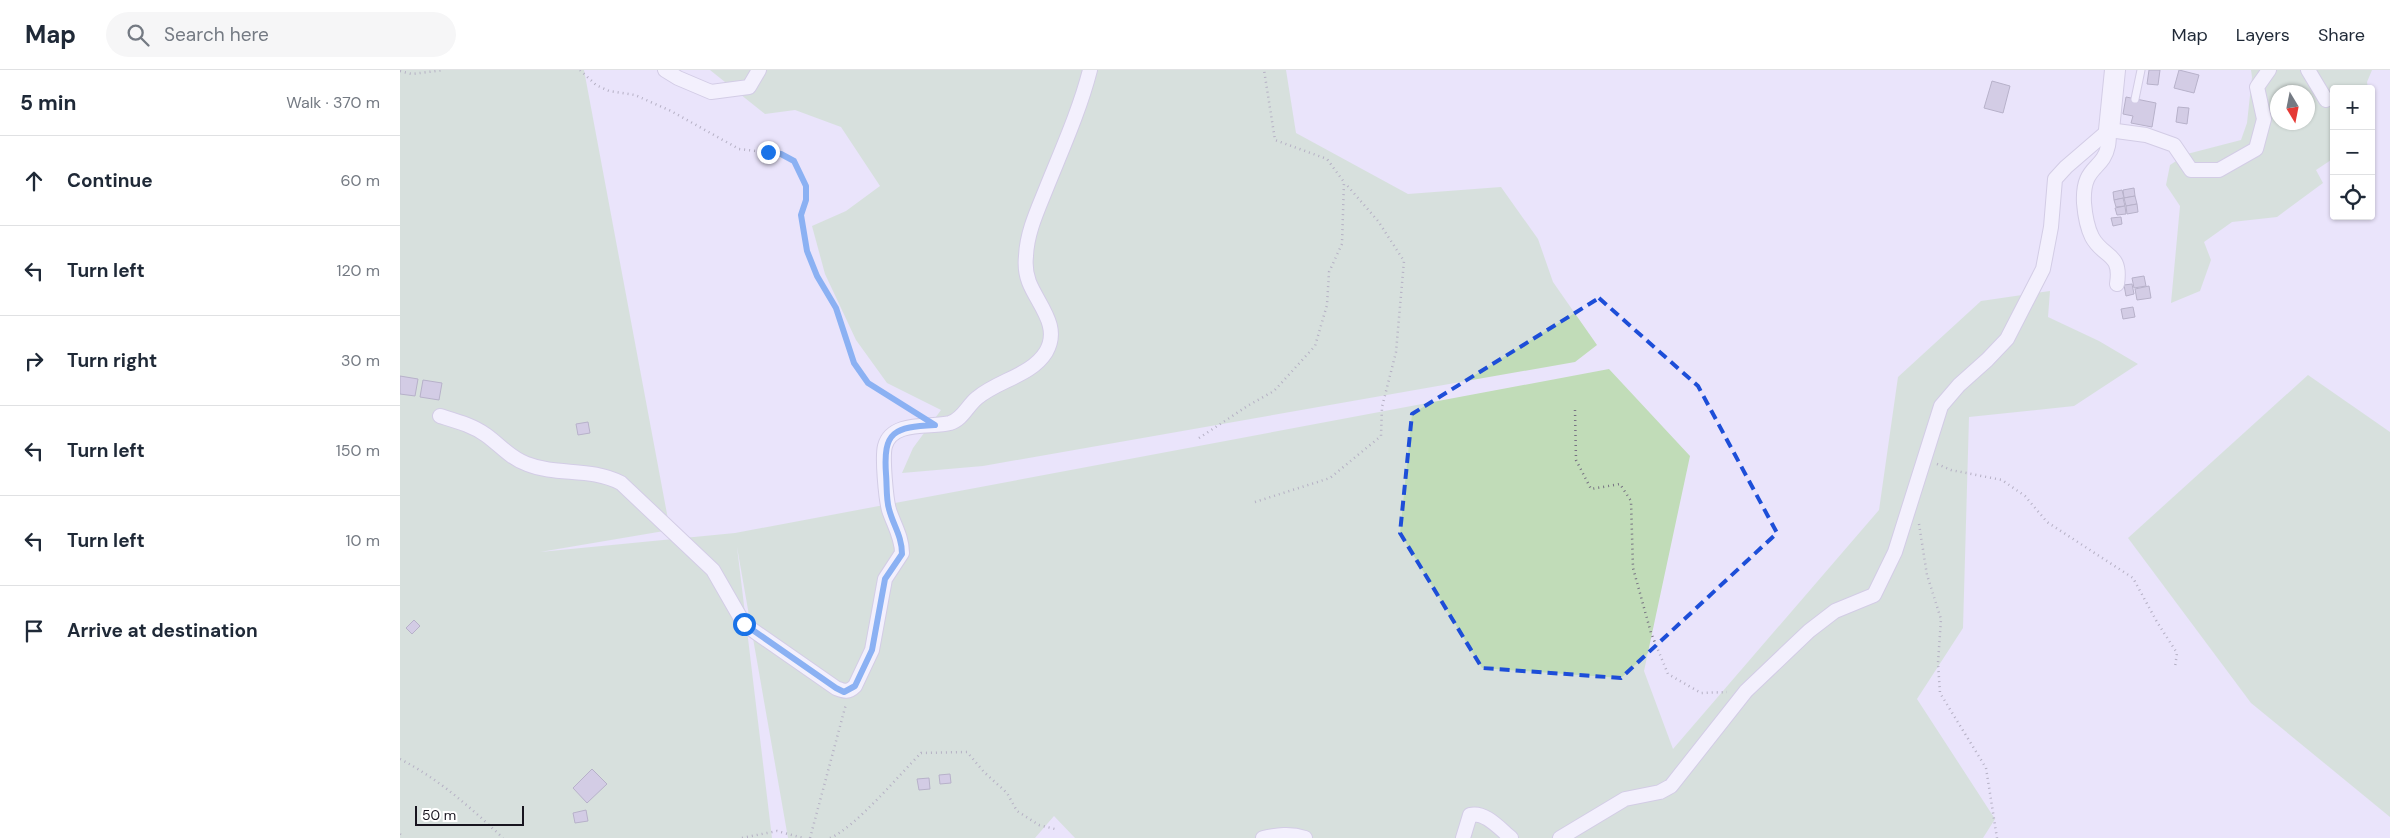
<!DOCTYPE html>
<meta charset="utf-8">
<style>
body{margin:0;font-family:"DM Sans",sans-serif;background:#f6f6f7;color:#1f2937}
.controls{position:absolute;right:15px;top:15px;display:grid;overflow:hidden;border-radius:5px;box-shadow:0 1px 4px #0004}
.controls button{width:45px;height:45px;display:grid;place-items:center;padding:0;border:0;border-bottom:1px solid #e0e1e3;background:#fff;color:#1f2937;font:25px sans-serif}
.compass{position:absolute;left:1870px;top:15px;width:45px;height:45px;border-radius:50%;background:#fff;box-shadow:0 1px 4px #0004;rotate:170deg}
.scale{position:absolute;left:15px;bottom:12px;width:109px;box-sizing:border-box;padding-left:5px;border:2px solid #18151f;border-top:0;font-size:14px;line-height:18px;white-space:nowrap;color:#18151f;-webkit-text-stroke:4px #fff;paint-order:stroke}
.stop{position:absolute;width:15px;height:15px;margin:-11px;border:4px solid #1a73e8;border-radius:50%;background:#fff}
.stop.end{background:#1a73e8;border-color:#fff;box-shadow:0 1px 5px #0008}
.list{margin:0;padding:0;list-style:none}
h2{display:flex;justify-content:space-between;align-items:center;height:65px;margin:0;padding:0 20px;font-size:21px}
h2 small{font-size:16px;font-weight:400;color:#747a83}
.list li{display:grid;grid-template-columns:32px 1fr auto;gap:15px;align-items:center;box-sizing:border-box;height:90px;padding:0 20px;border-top:1px solid #e0e1e3}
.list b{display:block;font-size:19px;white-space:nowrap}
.list em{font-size:16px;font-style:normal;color:#747a83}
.icon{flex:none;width:28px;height:28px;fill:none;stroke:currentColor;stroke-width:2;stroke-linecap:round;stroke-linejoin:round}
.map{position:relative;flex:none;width:1990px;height:768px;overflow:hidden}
header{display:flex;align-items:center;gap:30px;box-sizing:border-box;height:70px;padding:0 25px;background:#fff;border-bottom:1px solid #e0e1e3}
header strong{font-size:24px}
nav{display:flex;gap:28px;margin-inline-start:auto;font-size:18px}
.search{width:350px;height:45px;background:#f6f6f7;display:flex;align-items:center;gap:12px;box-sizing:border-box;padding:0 18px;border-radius:28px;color:#747a83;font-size:19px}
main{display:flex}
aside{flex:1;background:#fff}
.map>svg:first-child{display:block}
.green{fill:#c1dcb8;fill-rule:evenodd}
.building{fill:#b8b0cb;stroke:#7b748d}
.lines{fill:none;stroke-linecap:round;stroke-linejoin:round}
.lane-casing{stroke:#b8b0cb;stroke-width:9}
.street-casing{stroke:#b8b0cb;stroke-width:16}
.secondary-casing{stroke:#b8b0cb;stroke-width:22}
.path{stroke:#777282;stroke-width:2.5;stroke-dasharray:1 4;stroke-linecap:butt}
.lane{stroke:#fff;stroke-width:7}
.street{stroke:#fff;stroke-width:14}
.secondary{stroke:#fff;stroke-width:20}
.route{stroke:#1a73e8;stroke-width:6}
.marked{fill:none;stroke:#1d4ed8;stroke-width:4;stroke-dasharray:10 6;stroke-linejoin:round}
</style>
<header>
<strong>Map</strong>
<div class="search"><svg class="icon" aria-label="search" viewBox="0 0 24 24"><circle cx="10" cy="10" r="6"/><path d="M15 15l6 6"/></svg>Search here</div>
<nav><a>Map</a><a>Layers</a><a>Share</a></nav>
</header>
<main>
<aside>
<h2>5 min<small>Walk · 370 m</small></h2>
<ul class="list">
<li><svg class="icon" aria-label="ahead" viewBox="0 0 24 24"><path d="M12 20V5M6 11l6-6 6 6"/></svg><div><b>Continue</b></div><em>60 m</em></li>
<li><svg class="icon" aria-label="left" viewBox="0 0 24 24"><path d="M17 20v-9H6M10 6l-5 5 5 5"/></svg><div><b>Turn left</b></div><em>120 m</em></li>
<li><svg class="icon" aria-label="right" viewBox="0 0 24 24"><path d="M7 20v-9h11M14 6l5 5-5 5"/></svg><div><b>Turn right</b></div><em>30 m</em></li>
<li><svg class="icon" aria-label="left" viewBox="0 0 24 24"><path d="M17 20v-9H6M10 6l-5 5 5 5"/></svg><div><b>Turn left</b></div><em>150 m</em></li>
<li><svg class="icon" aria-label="left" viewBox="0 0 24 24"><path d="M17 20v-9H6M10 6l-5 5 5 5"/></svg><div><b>Turn left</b></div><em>10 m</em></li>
<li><svg class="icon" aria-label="arrive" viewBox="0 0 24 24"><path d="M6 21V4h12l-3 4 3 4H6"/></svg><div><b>Arrive at destination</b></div></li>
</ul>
</aside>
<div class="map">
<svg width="1990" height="768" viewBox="0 0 1990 768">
<rect width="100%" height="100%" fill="#eae4fb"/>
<g class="green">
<polygon points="0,0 184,0 270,460 140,482 335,463 1209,299 1290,386 1244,601 1273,679 1479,440 1498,307 1581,231 1650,221 1648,247 1699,271 1738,294 1674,336 1569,347 1563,558 1517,629 1595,749 1583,768 675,768 654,746 635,768 388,768 337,477 372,768 0,768"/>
<polygon points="310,0 886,0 896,63 1008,124 1101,117 1138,169 1153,212 1197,275 1175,292 583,396 502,403 513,378 541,340 487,313 456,270 425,204 412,156 446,141 480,116 441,57 395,40 365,44"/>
<path d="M1851 0H1972L1967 12 1968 19H1934V88L1916 100 1923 113 1877 147 1832 152 1804 172 1811 190 1800 221 1771 233 1780 136 1766 115 1770 95 1787 84 1841 70 1847 53 1852 7ZM1878 22H1908V52H1878Z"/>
<polygon points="1908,305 1990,362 1990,747 1851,633 1728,468"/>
</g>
<g class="building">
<polygon points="1749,0 1760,0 1758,15 1747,14"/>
<polygon points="1779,0 1799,5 1794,23 1774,18"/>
<polygon points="1592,11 1610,16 1603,43 1584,38"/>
<polygon points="1726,27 1756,33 1752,57 1731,53 1733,46 1723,44"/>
<polygon points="1778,37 1789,38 1787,54 1776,52"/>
<polygon points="1734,118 1735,126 1724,128 1723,120"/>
<polygon points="1722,120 1724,128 1714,130 1713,122"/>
<polygon points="1735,126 1737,134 1726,136 1724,128"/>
<polygon points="1723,128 1725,136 1716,137 1714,130"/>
<polygon points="1737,134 1738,142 1727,144 1726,136"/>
<polygon points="1725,136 1726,144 1717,145 1715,138"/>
<polygon points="1721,147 1722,154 1713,156 1711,148"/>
<polygon points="1744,206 1746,216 1734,218 1732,208"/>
<polygon points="1732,214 1734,224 1726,226 1724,215"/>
<polygon points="1749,216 1751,228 1737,230 1735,219"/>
<polygon points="1733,237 1735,247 1723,249 1721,239"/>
<polygon points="0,306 18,309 15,326 0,324"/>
<polygon points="23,310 42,313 39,330 20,327"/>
<polygon points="188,352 190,363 178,365 176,354"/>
<polygon points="14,550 20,556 12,564 6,558"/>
<polygon points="192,699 207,714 187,733 173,718"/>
<polygon points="550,704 551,713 540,714 539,705"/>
<polygon points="529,708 530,719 519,720 517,709"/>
<polygon points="186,740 188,751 175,753 173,743"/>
</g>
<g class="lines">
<g class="lane-casing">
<polyline id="lane" points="1735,29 1741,0"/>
</g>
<g class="street-casing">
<g id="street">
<polyline points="265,0 278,8 311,22 349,17 359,0"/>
<polyline points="1908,0 1926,30"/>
<path d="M1709 60C1709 65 1709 71 1708 76 1703 101 1682 95 1684 133 1685 145 1687 157 1692 167 1703 188 1722 182 1717 214"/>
<path d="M40 346C56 351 72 355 86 365 100 375 110 388 127 394 157 406 191 397 221 413L313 500 344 554 436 618C444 621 448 623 455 616L472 580 485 509 502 483C502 467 494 455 489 440 486 429 482 387 485 376 492 350 531 358 550 353 563 349 567 336 577 328 598 310 631 306 646 282 661 256 638 235 629 212 626 204 625 195 626 186 627 161 639 137 648 114 663 77 680 39 690 0"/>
<path d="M863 768C878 765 890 763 905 768"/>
<path d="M1063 768 1070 745C1085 741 1100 759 1111 768"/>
<polyline points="1160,768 1225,729 1260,722 1271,716 1346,621 1409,561 1435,541 1474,525 1495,482 1541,336 1559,315 1587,290 1607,269 1643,199 1651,157 1655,109 1666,97 1709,60 1746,65 1774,75 1791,100 1819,100 1856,79 1864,49 1857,17 1869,0"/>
</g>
</g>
<g class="secondary-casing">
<polyline id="secondary" points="1709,60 1715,0"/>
</g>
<g class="path">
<polyline points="180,0 196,15 209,21 235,25 271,41 339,79 381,84 394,91 406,115 406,130 401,145 407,181 428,227 436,238 454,293 468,313 483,324 515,342"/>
<polyline points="0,1 12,4 44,0"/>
<polyline points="1175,340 1176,390 1191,419 1220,414 1231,431 1233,498 1251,563 1268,604 1301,623 1327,622"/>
<polyline points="799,368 849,335 874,321 915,276 927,235 929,202 942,174 944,112 927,89 875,70 864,0"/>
<polyline points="1537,394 1551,400 1602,410 1625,426 1647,452 1733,508 1757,552 1777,583 1775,597"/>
<polyline points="855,432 930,408 981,366 982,337 996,282 1004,191 978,151 945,113"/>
<polyline points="1519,454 1527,505 1541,549 1538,593 1540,623 1586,698 1597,768"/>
<path d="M0 689C39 709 71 738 103 768"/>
<polyline points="0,764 3,768"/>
<polyline points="342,768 377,761 403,768"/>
<polyline points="410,768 446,634"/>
<path d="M430 768C456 757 499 705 521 683L567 682 584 702 607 723 617 741 639 755 655 759"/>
</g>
<use href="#lane" class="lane"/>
<use href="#street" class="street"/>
<use href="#secondary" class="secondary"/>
</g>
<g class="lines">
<path class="route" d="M344 554 436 618 444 622 455 616 472 580 485 509 502 484C502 466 493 455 489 439 486 429 487 415 486 404 483 361 494 357 535 355L468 313 454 293 436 238 417 206 407 181 401 145 406 130V116L394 91 381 84 368 82"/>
</g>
<path d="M0 0H1990V768H0ZM1199 228 1298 316 1377 463 1221 608 1082 598 1000 463 1012 344Z" fill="#eae4fb" fill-opacity=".55" fill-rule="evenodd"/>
<path class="marked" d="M1199 228 1298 316 1377 463 1221 608 1082 598 1000 463 1012 344Z"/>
</svg>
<div class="controls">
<button>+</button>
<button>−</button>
<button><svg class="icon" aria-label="locate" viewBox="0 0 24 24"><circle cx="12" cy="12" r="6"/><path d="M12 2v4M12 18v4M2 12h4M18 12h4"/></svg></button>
</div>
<svg class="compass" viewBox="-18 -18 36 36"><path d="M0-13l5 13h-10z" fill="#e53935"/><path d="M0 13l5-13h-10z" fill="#747a83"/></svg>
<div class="scale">50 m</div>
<div class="stop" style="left:344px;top:554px"></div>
<div class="stop end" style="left:368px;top:82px"></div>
</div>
</main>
